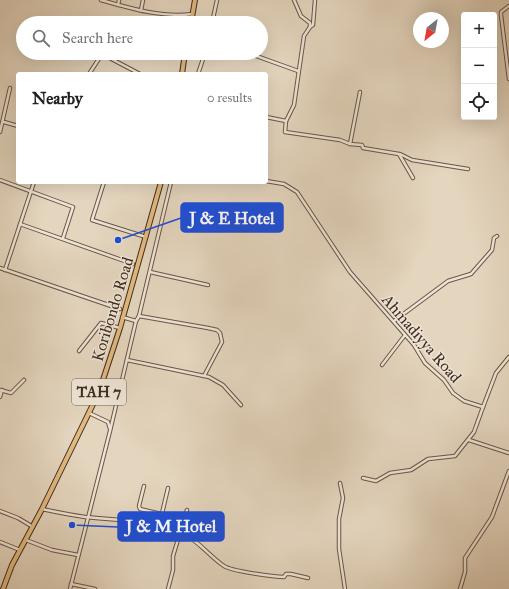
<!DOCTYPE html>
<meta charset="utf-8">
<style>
body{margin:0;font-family:"IM FELL Great Primer",serif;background:#f2f2f2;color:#202124}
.controls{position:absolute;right:12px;top:12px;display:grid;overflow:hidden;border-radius:4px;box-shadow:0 4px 16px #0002}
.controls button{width:36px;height:36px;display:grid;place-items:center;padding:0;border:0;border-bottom:1px solid #e0e0e0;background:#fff;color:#202124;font:20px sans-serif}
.compass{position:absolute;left:413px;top:12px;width:36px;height:36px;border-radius:50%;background:#fff;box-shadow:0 4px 16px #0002;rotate:211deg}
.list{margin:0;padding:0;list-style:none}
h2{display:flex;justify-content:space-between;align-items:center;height:52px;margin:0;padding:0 16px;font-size:17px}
h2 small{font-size:13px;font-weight:400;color:#757577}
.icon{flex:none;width:22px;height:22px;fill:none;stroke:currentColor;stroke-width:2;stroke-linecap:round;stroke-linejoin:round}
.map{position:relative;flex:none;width:509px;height:589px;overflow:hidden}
.search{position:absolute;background:#fff;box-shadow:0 4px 16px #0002;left:16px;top:16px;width:252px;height:44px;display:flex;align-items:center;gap:10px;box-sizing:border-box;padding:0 14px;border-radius:22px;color:#757577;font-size:15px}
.panel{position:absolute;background:#fff;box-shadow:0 4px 16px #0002;left:16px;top:72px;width:252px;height:112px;border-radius:4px}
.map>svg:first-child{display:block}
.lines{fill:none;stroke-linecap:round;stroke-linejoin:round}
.minor-casing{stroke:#695647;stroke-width:4.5}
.trunk-casing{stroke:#402c1f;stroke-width:6}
.minor{stroke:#ede4d5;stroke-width:2.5}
.trunk{stroke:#e2ba7f;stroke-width:4}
.labels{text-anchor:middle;stroke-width:3;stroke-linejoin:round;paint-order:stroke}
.shield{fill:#ede4d5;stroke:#746356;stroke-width:1}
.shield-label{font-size:15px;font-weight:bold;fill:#402c1f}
.street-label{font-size:16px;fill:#402c1f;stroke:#ede4d5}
.leader{fill:none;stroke:#1d4ed8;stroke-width:1.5}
.callout-dot{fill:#1d4ed8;stroke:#ede4d5;stroke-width:1.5}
.callout{fill:#1d4ed8;stroke:#1d4ed8;stroke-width:1.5}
.callout-label{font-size:17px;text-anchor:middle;font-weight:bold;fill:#fff}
</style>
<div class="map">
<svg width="509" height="589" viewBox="0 0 509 589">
<rect width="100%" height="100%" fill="#e4d5be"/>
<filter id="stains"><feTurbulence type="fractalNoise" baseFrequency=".005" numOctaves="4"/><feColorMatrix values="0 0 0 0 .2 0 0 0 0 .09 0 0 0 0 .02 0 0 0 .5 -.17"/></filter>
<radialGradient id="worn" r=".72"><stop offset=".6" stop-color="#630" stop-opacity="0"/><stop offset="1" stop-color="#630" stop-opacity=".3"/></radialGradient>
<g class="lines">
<g class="minor-casing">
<g id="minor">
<path d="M101 0C129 8 162 18 192 14"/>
<polyline points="118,5 119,0"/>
<polyline points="509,6 501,12 501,15 509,79"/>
<polyline points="141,10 143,0"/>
<polyline points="212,23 217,0"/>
<polyline points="310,27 313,25 315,0"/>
<polyline points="248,53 298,71"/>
<polyline points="89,74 102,54 140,74"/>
<polyline points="198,74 205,53"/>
<polyline points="266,117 286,121 285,132 340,140 350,144 362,145 363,148 399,154 413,178"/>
<polyline points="286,121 294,105 304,36 310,27 310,23 301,16 294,0"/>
<polyline points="4,122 18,126"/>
<polyline points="0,132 10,88"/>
<polyline points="350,144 360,92"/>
<polyline points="400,154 412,160 468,169"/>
<polyline points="0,180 73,207 63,238"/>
<polyline points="266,181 284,184 297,192 350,272 414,345 425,363 444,380 453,393 464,401 483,407 474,432 455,456 428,459 411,470 390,473 376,481 363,478"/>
<polyline points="104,182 92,220 146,237"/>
<polyline points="20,224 133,264"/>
<polyline points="0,268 120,309"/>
<polyline points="5,270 34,182"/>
<polyline points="150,272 208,285"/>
<polyline points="139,316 208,328 217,330 220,333 222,342 204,376"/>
<polyline points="122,317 136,321 139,316 171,182"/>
<polyline points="394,321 448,281 471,274 492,250 494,238 497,236"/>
<polyline points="79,351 101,323 120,328"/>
<polyline points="127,360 209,377 223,385 241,405"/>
<polyline points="382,365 405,335"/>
<polyline points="0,390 11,393 24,380"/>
<polyline points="0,397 2,390"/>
<polyline points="483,407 496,373 509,357"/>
<polyline points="89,413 108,422 110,429"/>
<polyline points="469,440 509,453"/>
<polyline points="340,483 343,498 339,519 339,549 345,589"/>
<polyline points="144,486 139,506 140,509 161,514"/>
<path d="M42 509C56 512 71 515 85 517 116 520 152 520 181 532 198 540 209 556 224 566 231 571 274 577 284 577L286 574H291L308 578"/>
<polyline points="0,511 18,518 33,527"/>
<polyline points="159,526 168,488"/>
<polyline points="26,540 52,550 78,555"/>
<polyline points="0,542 20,550"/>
<polyline points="71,584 95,589"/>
<polyline points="70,589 110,431 136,321"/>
<polyline points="168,589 173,570 173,556 187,510"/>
<polyline points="460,589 465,572 465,558 492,517 509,471"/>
</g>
</g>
<g class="trunk-casing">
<g id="trunk">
<polyline points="191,23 195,0"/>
<polyline points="182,74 185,53"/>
<polyline points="3,589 12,565 42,509 99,392 120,328 161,182"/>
</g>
</g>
<use href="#minor" class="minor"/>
<use href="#trunk" class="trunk"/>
</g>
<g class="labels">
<rect class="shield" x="72" y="379" width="54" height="26" rx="3"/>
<g class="shield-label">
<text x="99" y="397">TAH 7</text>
</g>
<g class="street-label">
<text transform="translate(112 309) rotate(-73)" y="6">Koribondo Road</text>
<text transform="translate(422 338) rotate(49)" y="6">Ahmadiyya Road</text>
</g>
</g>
<path class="leader" d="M118 240L181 218M72 525L118 527"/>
<g class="callout-dot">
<circle cx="118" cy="240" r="4"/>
<circle cx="72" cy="525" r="4"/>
</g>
<g class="callout">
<rect x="181" y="203" width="102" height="29" rx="4"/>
<rect x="118" y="512" width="106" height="29" rx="4"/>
</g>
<g class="callout-label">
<text x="232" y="224">J &amp; E Hotel</text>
<text x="171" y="532">J &amp; M Hotel</text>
</g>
<rect width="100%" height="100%" filter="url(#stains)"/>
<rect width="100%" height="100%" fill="url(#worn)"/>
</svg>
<div class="controls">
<button>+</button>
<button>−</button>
<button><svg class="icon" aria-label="locate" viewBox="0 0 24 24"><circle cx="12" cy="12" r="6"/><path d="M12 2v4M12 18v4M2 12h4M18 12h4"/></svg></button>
</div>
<svg class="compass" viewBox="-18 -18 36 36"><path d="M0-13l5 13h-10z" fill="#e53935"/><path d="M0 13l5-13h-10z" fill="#757577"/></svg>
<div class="search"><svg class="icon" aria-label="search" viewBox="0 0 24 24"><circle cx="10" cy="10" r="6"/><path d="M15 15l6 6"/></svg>Search here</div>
<section class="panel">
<h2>Nearby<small>0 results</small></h2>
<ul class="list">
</ul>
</section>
</div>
